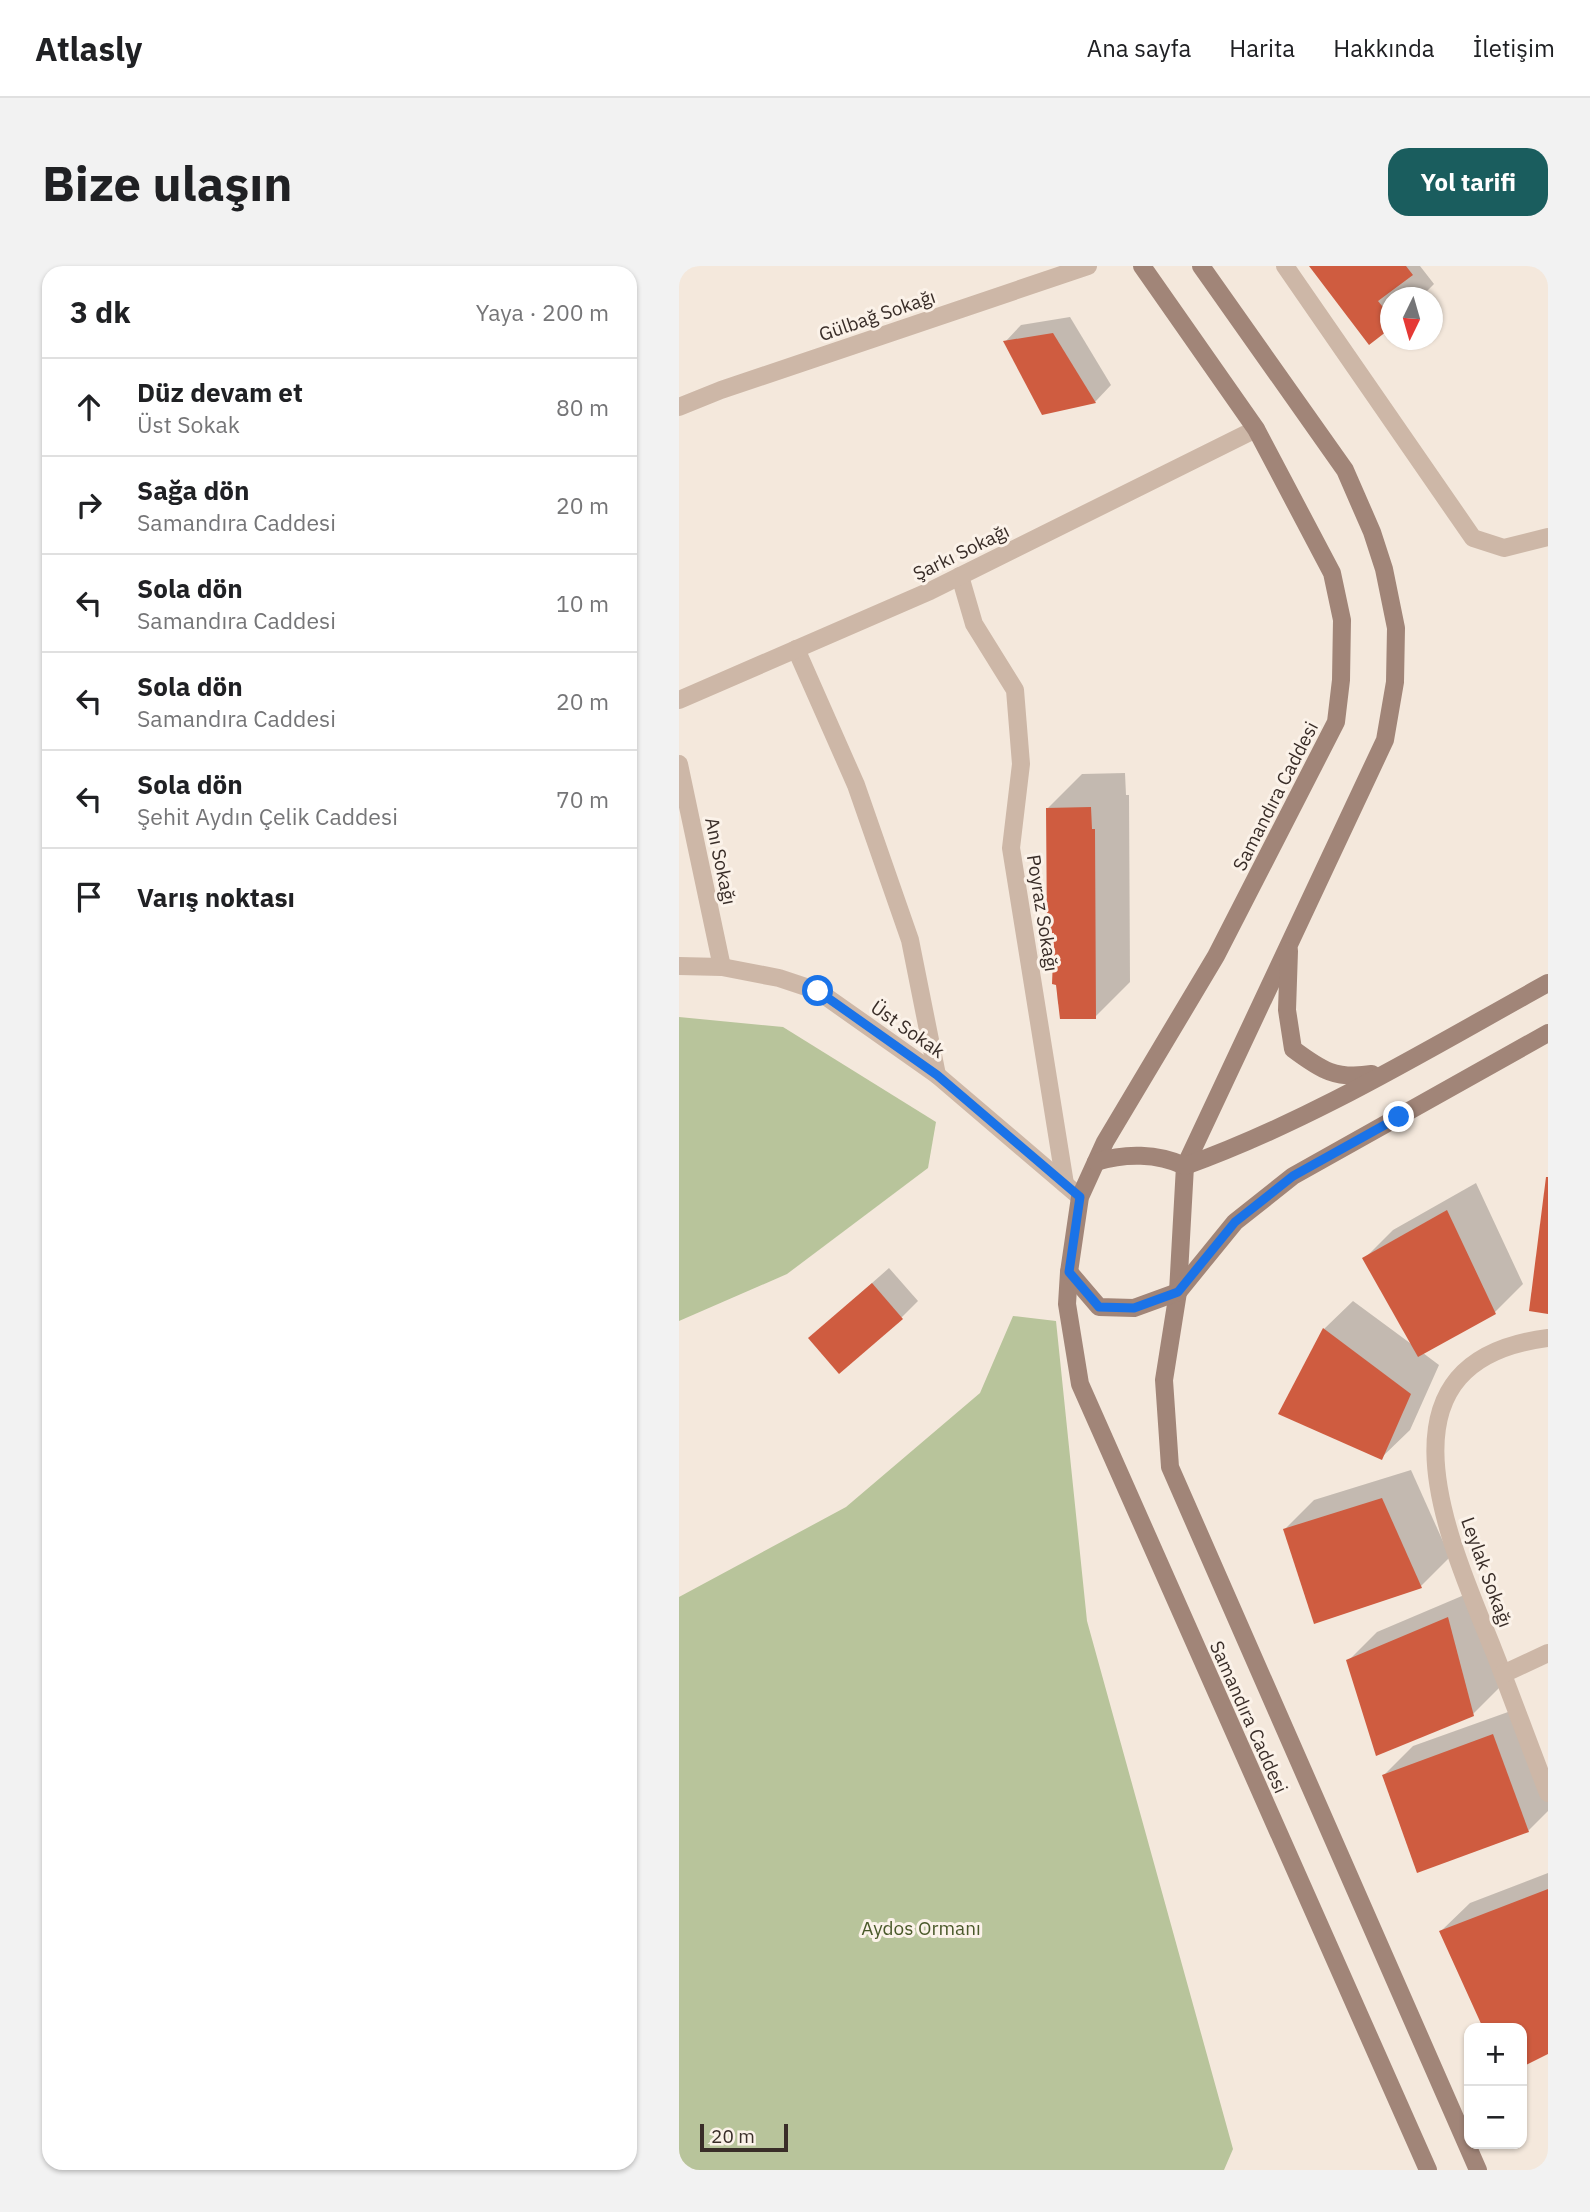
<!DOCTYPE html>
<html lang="tr">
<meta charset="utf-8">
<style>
body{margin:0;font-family:"IBM Plex Sans",sans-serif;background:#f2f2f2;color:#202124}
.controls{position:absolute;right:21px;bottom:21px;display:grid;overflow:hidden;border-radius:14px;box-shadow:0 2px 5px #0004}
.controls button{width:63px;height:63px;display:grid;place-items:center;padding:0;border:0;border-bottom:2px solid #e0e0e0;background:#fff;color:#202124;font:35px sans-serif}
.compass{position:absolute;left:701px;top:21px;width:63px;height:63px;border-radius:50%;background:#fff;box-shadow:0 2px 5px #0004;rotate:185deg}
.scale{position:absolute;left:21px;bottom:18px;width:88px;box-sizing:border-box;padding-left:7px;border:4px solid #392d28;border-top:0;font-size:19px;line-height:24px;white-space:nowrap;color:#392d28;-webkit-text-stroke:5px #fbf2e9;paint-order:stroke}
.stop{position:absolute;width:21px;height:21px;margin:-16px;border:5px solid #1a73e8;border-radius:50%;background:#fff}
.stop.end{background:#1a73e8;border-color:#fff;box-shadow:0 2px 7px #0008}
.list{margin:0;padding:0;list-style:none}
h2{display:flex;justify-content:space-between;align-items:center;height:91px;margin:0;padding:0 28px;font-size:30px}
h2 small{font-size:23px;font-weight:400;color:#757577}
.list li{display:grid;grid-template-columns:46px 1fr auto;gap:21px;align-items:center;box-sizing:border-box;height:98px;padding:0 28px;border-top:2px solid #e0e0e0}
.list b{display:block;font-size:26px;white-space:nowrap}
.list p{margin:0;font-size:23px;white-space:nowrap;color:#757577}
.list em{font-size:23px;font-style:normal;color:#757577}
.icon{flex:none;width:38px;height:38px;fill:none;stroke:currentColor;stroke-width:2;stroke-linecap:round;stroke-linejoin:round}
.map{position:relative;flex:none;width:869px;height:1904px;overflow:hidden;border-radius:21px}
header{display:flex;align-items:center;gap:42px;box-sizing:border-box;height:98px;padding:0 35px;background:#fff;border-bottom:2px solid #e0e0e0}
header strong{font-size:33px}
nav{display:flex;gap:38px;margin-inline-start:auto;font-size:24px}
.intro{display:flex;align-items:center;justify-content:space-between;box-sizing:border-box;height:168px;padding:0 42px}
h1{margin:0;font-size:49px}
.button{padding:18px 32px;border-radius:21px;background:#1a5d5e;color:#fff;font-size:24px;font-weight:700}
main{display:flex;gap:42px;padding:0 42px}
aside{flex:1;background:#fff;border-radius:21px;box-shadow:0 2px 5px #0004}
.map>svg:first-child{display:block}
.green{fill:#b8c49b}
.shadow{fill:#0003}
.building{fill:#cf5c40}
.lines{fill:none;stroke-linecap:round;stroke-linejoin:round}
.service{stroke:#cdb7a7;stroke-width:18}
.minor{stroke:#cdb7a7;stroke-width:18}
.tertiary{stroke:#cdb7a7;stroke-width:18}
.secondary{stroke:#a18578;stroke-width:18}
.route{stroke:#1a73e8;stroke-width:9}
.labels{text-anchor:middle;stroke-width:6;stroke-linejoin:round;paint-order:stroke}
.street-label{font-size:19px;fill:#392d28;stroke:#fbf2e9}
.park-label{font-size:19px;fill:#4a592a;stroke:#fbf2e9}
</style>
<header>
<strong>Atlasly</strong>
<nav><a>Ana sayfa</a><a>Harita</a><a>Hakkında</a><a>İletişim</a></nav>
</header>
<div class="intro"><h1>Bize ulaşın</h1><a class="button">Yol tarifi</a></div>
<main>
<aside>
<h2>3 dk<small>Yaya · 200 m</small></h2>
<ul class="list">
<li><svg class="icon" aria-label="ahead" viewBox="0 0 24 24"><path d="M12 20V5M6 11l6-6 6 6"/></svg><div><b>Düz devam et</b><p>Üst Sokak</p></div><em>80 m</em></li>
<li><svg class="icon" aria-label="right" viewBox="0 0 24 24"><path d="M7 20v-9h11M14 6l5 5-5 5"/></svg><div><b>Sağa dön</b><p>Samandıra Caddesi</p></div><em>20 m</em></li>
<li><svg class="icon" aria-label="left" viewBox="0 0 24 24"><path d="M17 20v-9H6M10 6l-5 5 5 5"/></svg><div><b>Sola dön</b><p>Samandıra Caddesi</p></div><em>10 m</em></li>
<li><svg class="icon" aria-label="left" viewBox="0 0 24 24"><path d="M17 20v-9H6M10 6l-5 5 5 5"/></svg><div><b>Sola dön</b><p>Samandıra Caddesi</p></div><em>20 m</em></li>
<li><svg class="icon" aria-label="left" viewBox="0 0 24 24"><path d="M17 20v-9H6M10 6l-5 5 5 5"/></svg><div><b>Sola dön</b><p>Şehit Aydın Çelik Caddesi</p></div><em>70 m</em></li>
<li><svg class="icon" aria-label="arrive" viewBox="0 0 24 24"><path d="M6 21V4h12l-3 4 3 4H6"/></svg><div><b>Varış noktası</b></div></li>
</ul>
</aside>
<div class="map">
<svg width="869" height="1904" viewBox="0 0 869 1904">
<rect width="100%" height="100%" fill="#f4e8dc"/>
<g class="green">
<polygon points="0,751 104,761 257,856 249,902 108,1008 0,1055"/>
<polygon points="334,1050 377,1055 408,1355 554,1883 545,1904 0,1904 0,1331 167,1241 301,1127"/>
</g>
<g class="shadow">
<polygon points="632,0 741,0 755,18 741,32 712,32 712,60"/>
<polygon points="391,51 432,119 416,136 326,76 342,59"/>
<polygon points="446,507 447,529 450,529 451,716 416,751 379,738 368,543 403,508"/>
<polygon points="797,917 844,1018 815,1047 744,1087 760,1099 731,1164 702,1192 645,1063 674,1035 735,1080 685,993 714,964"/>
<polygon points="210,1002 239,1035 222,1052 131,1072"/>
<polygon points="732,1204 771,1291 742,1320 606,1263 635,1234"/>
<polygon points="797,1324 823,1419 794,1448 669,1395 698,1366"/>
<polygon points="843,1441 869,1512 869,1545 849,1565 705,1509 734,1480"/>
<polygon points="869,1607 869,1787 843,1799 843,1762 806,1762 762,1665 791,1637"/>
</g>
<g class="building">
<polygon points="630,0 727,0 734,9 699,35 712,51 712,62 690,79"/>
<polygon points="374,67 417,137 363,149 324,75"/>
<polygon points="412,541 413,563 416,563 417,753 381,753 377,719 373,718 375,667 368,667 367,542"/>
<polygon points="867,911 869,911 869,1048 850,1045"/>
<polygon points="768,944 817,1048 739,1091 683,992"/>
<polygon points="193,1017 224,1053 160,1108 129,1072"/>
<polygon points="644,1062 732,1128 703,1194 599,1148"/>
<polygon points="703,1232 743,1322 635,1358 604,1263"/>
<polygon points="769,1351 795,1450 697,1490 667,1394"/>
<polygon points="814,1468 850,1566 738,1607 703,1509"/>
<polygon points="869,1623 869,1788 843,1801 843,1762 804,1762 760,1665"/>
</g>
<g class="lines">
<polyline class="service" points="606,0 794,272 825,282 869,271"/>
<g class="minor">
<polyline points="0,141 42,124 409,0"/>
<polyline points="281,310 295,358 336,424 342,498 332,582 386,918"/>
<polyline points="117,383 177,519 231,674 258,809"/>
<polyline points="0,434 251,325 577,163"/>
<polyline points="0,498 43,701"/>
<path d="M869 1072C686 1095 771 1276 814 1383 833 1431 850 1479 869 1527"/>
<polyline points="824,1408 869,1387"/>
</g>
<polyline class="tertiary" points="0,700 43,701 100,712 139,725 258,809 401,931"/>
<g class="secondary">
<polyline points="463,0 577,163 653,307 663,354 662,414 657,456 537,690 426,876 401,931 390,1006 388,1038 401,1118 749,1904"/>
<polyline points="522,0 666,204 693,266 705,303 717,362 716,416 706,474 506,900 499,1026 485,1114 491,1201 799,1904"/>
<path d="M610 685 608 744 614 783C642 804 657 814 693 808"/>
<path d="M417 896C446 887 478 887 506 900 634 854 751 782 869 717"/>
<polyline points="390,1006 420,1041 455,1042 499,1026"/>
<polyline points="499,1026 556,956 614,910 869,767"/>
</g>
</g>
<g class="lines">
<polyline class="route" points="139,725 258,809 401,931 390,1006 420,1041 455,1042 499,1026 556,956 614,910 720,851"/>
</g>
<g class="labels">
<g class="street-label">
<text transform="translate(198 49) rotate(-19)" y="7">Gülbağ Sokağı</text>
<text transform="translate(282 286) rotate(-26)" y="7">Şarkı Sokağı</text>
<text transform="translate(596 530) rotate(-63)" y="7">Samandıra Caddesi</text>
<text transform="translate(42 595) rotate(78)" y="7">Anı Sokağı</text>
<text transform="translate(364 647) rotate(81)" y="7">Poyraz Sokağı</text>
<text transform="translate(229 763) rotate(35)" y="7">Üst Sokak</text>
<text transform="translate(808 1306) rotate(70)" y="7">Leylak Sokağı</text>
<text transform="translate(570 1451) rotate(66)" y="7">Samandıra Caddesi</text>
</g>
<g class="park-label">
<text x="242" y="1669">Aydos Ormanı</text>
</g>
</g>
</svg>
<div class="controls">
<button>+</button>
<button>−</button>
</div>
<svg class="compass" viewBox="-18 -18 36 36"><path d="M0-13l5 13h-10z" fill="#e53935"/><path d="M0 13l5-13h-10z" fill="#757577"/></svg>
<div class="scale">20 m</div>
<div class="stop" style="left:139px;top:725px"></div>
<div class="stop end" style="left:720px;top:851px"></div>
</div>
</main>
